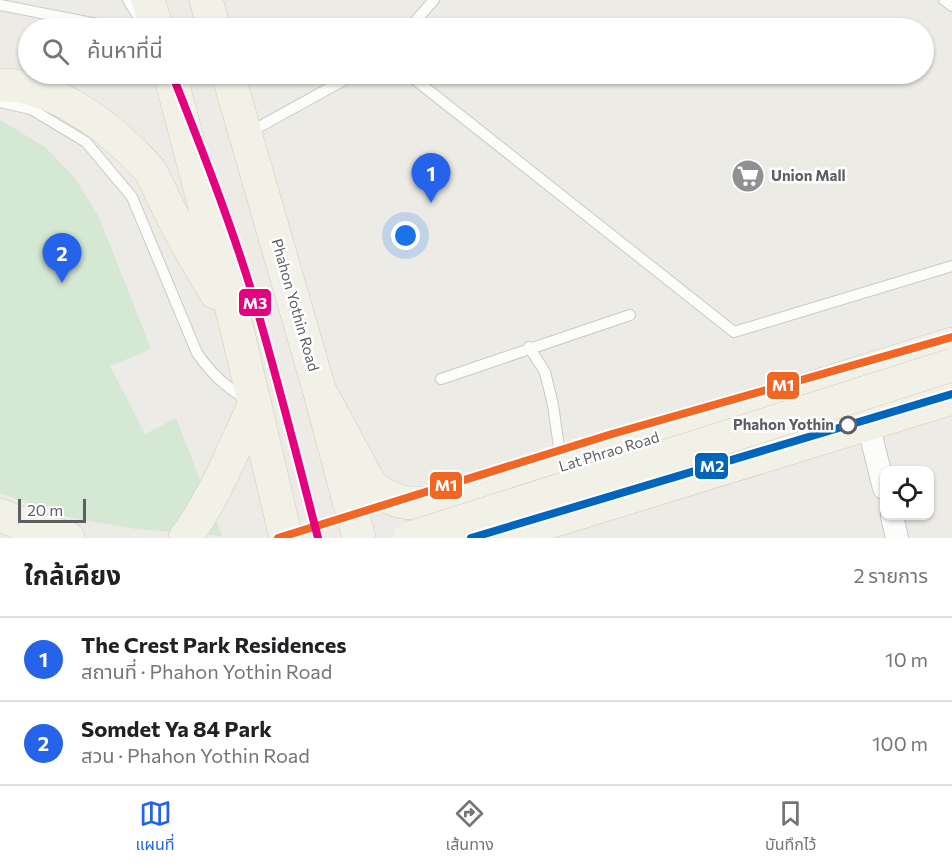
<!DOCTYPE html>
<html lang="th">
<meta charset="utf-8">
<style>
body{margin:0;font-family:Commissioner,"Noto Sans Thai",sans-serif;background:#f6f6f6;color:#202124}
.controls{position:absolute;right:18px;bottom:18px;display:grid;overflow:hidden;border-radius:12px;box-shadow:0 2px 4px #0004}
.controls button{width:54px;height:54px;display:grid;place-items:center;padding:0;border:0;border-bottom:2px solid #e0e0e0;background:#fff;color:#202124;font:30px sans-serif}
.scale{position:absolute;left:18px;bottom:15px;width:68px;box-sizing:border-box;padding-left:6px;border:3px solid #5c5f64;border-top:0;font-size:16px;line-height:21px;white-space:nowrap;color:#5c5f64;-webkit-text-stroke:4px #fff;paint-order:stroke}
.you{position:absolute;left:406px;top:236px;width:21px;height:21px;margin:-15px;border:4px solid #fff;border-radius:50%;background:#1a73e8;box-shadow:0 0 0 9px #1a73e833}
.badge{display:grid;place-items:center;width:39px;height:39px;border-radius:50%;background:#2563eb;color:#fff;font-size:20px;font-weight:700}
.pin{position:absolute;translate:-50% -50px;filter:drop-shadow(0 2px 3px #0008)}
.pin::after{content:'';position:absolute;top:32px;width:21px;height:18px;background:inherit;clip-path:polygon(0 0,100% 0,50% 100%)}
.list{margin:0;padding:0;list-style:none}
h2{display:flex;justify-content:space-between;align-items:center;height:78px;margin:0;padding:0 24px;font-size:26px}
h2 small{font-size:20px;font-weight:400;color:#757577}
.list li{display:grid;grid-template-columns:39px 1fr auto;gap:18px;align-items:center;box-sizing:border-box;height:84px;padding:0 24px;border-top:2px solid #e0e0e0}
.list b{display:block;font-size:22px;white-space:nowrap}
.list p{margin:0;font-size:20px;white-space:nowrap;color:#757577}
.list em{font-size:20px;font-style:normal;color:#757577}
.icon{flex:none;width:33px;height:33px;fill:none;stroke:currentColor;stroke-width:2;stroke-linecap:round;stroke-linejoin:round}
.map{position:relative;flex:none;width:952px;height:538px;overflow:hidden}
.search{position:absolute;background:#fff;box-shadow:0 2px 4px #0004;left:18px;right:18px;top:18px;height:66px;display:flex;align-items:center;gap:15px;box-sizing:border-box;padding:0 21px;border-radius:33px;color:#757577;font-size:22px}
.sheet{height:246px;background:#fff}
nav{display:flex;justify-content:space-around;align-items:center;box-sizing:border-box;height:84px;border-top:2px solid #e0e0e0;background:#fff;font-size:16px;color:#757577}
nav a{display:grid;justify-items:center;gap:3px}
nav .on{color:#2563eb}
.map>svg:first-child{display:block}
.green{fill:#d4e8d3}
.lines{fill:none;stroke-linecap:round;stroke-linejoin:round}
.lane-casing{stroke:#c8c9c8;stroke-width:12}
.street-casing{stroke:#c8c9c8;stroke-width:24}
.primary-casing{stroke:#d3cdb4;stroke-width:34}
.lane{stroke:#fcfcfb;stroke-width:10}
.street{stroke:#fcfcfb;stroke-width:22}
.primary{stroke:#f2f1e8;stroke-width:33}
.primary-bridge-casing{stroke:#d3cdb4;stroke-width:34;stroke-linecap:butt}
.primary-bridge{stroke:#f2f1e8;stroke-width:33}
.metro-1-casing{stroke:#fff;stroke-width:12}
.metro-2-casing{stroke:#fff;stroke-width:12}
.metro-3-casing{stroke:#fff;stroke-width:12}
.metro-1{stroke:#f26522;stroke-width:8}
.metro-2{stroke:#0065bd;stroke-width:8}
.metro-3{stroke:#e5007d;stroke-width:8}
.stop-dot{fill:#fff;stroke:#5c5f64;stroke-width:3}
.labels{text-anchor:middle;stroke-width:5;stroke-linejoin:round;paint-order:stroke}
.poi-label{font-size:15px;font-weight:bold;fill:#5c5f64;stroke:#fff;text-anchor:start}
.street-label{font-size:15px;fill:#5c5f64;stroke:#fff}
.stop-label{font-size:15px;font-weight:bold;fill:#5c5f64;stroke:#fff;text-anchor:end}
.line-badge{stroke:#fff;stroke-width:2}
.badge-label{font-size:16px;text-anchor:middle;font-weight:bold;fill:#fff}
</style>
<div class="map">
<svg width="952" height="538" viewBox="0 0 952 538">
<rect width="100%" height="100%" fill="#ecebe6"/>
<polygon class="green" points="0,120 45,147 75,178 99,217 151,349 110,366 145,434 176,418 222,536 136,529 71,518 0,493"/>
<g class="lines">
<g class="lane-casing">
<g id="lane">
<polyline points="128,0 141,21"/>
<polyline points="944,0 952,6"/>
<polyline points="0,5 102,25 106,28"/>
<polyline points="409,28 434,0"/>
<polyline points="408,74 734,332 952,266"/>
<path d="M0 102 31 109 86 142 132 197 197 353C211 373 225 387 247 399"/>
<polyline points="248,133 355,74"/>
<polyline points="529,347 545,372 553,405 561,461"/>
<polyline points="441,379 630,315"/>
</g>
</g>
<g class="street-casing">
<g id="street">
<polyline points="868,424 884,488"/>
<polyline points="892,516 897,538"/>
</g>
</g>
<g class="primary-casing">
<g id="primary">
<polyline points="148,0 157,28"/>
<polyline points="206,0 214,28"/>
<polyline points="170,74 236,325 286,538"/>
<polyline points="228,74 319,389 359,538"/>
<path d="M0 85C49 84 99 119 132 152 138 158 146 165 151 172 158 185 164 200 171 213 185 241 200 267 216 293"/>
<path d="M319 389 370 484C404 518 451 500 491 488L952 344"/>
<polyline points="0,515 27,526 68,538"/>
<path d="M185 538C215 498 233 449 255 404"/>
<polyline points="497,538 952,398"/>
</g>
</g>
<use href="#lane" class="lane"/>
<use href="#street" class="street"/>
<use href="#primary" class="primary"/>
<g class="primary-bridge-casing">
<polyline id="primary-bridge" points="410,538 952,365"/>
</g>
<use href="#primary-bridge" class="primary-bridge"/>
<g class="metro-1-casing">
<polyline id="metro-1" points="278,538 612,434 952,337"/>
</g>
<g class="metro-2-casing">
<polyline id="metro-2" points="471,538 952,394"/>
</g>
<g class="metro-3-casing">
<path id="metro-3" d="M172 74C201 147 230 221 253 296 277 376 297 457 318 538"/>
</g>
<use href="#metro-1" class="metro-1"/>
<use href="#metro-2" class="metro-2"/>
<use href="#metro-3" class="metro-3"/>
</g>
<defs>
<g id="supermarket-disc" transform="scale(1.725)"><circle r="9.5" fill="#8e9092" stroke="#fff"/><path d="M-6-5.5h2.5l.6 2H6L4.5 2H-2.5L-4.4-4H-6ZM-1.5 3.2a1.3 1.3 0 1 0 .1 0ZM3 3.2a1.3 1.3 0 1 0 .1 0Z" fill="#fff"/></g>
</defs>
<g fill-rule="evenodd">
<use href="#supermarket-disc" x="748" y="176"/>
</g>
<circle class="stop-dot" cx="848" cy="425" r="8"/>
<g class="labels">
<g class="poi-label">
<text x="771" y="181">Union Mall</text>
</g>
<g class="street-label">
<text transform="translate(295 305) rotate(74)" y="5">Phahon Yothin Road</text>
<text transform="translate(609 452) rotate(-17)" y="5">Lat Phrao Road</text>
</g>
<g class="stop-label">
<text x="834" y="430">Phahon Yothin</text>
</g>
</g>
<g class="line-badge">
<rect x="238" y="288" width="34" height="29" rx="6" fill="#e5007d"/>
<rect x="766" y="371" width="34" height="29" rx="6" fill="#f26522"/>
<rect x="694" y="452" width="35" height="28" rx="6" fill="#0065bd"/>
<rect x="429" y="471" width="34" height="29" rx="6" fill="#f26522"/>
</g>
<g class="badge-label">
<text x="255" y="309">M3</text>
<text x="783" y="391">M1</text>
<text x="712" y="472">M2</text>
<text x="446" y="491">M1</text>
</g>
</svg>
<div class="controls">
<button><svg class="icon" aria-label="locate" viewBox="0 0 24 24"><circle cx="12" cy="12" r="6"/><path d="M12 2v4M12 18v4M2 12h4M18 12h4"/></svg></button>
</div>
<div class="scale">20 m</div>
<div class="you"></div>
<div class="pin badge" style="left:431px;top:203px">1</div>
<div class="pin badge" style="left:62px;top:283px">2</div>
<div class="search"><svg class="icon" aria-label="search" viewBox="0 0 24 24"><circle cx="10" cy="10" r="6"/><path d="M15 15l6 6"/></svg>ค้นหาที่นี่</div>
</div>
<section class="sheet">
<h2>ใกล้เคียง<small>2 รายการ</small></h2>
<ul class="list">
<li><span class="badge">1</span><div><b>The Crest Park Residences</b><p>สถานที่ · Phahon Yothin Road</p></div><em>10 m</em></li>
<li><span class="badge">2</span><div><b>Somdet Ya 84 Park</b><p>สวน · Phahon Yothin Road</p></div><em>100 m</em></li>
</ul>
</section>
<nav>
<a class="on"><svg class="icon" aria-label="map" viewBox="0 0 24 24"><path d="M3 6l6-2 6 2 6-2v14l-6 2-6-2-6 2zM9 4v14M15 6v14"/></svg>แผนที่</a>
<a><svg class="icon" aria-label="directions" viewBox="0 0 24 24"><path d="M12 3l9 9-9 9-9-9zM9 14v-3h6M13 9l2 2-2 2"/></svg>เส้นทาง</a>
<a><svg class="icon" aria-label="saved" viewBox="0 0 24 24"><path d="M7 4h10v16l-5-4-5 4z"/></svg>บันทึกไว้</a>
</nav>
